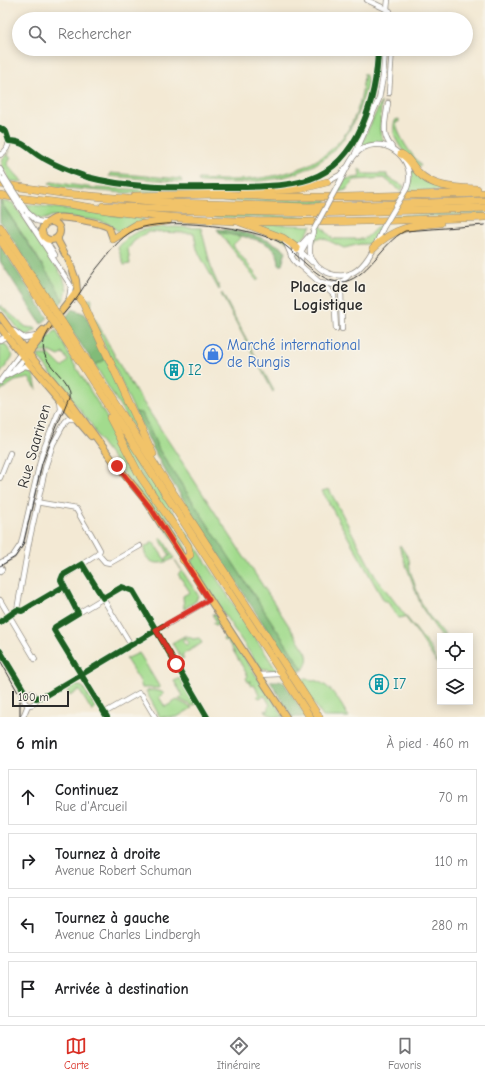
<!DOCTYPE html>
<html lang="fr">
<meta charset="utf-8">
<style>
body{margin:0;font-family:"Comic Neue",sans-serif;background:#f6f6f6;color:#202124}
.controls{position:absolute;right:12px;bottom:12px;display:grid;overflow:hidden;border-radius:0px;box-shadow:0 2px 10px #0003}
.controls button{width:36px;height:36px;display:grid;place-items:center;padding:0;border:0;border-bottom:1px solid #e0e0e0;background:#fff;color:#202124;font:20px sans-serif}
.scale{position:absolute;left:12px;bottom:10px;width:57px;box-sizing:border-box;padding-left:4px;border:2px solid #2b2b2b;border-top:0;font-size:11px;line-height:14px;white-space:nowrap;color:#2b2b2b;-webkit-text-stroke:3px #f7f3e8;paint-order:stroke}
.stop{position:absolute;width:12px;height:12px;margin:-9px;border:3px solid #d93025;border-radius:50%;background:#fff}
.stop.end{background:#d93025;border-color:#fff;box-shadow:0 1px 4px #0008}
.list{margin:0;padding:0;list-style:none}
h2{display:flex;justify-content:space-between;align-items:center;height:52px;margin:0;padding:0 16px;font-size:17px}
h2 small{font-size:13px;font-weight:400;color:#757577}
.list li{display:grid;grid-template-columns:26px 1fr auto;gap:12px;align-items:center;box-sizing:border-box;height:56px;margin:0 8px 8px;padding:0 8px;border:1px solid #e0e0e0;border-radius:0px}
.list b{display:block;font-size:15px;white-space:nowrap}
.list p{margin:0;font-size:13px;white-space:nowrap;color:#757577}
.list em{font-size:13px;font-style:normal;color:#757577}
.icon{flex:none;width:22px;height:22px;fill:none;stroke:currentColor;stroke-width:2;stroke-linecap:round;stroke-linejoin:round}
.map{position:relative;flex:none;width:485px;height:717px;overflow:hidden}
.search{position:absolute;background:#fff;box-shadow:0 2px 10px #0003;left:12px;right:12px;top:12px;height:44px;display:flex;align-items:center;gap:10px;box-sizing:border-box;padding:0 14px;border-radius:22px;color:#757577;font-size:15px}
.sheet{height:308px;background:#fff}
nav{display:flex;justify-content:space-around;align-items:center;box-sizing:border-box;height:56px;border-top:1px solid #e0e0e0;background:#fff;font-size:11px;color:#757577}
nav a{display:grid;justify-items:center;gap:2px}
nav .on{color:#d93025}
.map>svg:first-child{display:block}
.green{fill:#a2db8d;stroke:#66835c}
.forest{fill:#81bb78;stroke:#567352}
.lines{fill:none;stroke-linecap:round;stroke-linejoin:round}
.minor-tunnel{stroke:#cbc3b2;stroke-width:4.5;stroke-dasharray:4.5 2;stroke-linecap:butt}
.minor-casing{stroke:#8f8a80;stroke-width:6}
.major-casing{stroke:#8f8a80;stroke-width:8}
.highway-casing{stroke:#8f8a80;stroke-width:8}
.minor{stroke:#fff;stroke-width:4.5}
.major{stroke:#f1c369;stroke-width:6}
.highway{stroke:#f1c369;stroke-width:7}
.tram{stroke:#2b2b2b;stroke-width:1}
.minor-bridge-casing{stroke:#8f8a80;stroke-width:6;stroke-linecap:butt}
.highway-bridge-casing{stroke:#8f8a80;stroke-width:8;stroke-linecap:butt}
.minor-bridge{stroke:#fff;stroke-width:4.5}
.highway-bridge{stroke:#f1c369;stroke-width:7}
.cycleway-casing{stroke:#f7f3e8;stroke-width:8}
.cycleway{stroke:#1b5e20;stroke-width:6}
.route{stroke:#d93025;stroke-width:5}
.labels{text-anchor:middle;stroke-width:3;stroke-linejoin:round;paint-order:stroke}
.shop-label{font-size:15px;fill:#366cbe;stroke:#f7f3e8;text-anchor:start}
.culture-label{font-size:15px;fill:#0d838f;stroke:#f7f3e8;text-anchor:start}
.street-label{font-size:15px;fill:#2b2b2b;stroke:#f7f3e8}
.neighbourhood-label{font-size:16px;font-weight:bold;fill:#2b2b2b;stroke:#f7f3e8}
</style>
<div class="map">
<svg width="485" height="717" viewBox="0 0 485 717">
<rect width="100%" height="100%" fill="#f7f3e8"/>
<filter id="ink" filterUnits="userSpaceOnUse"><feTurbulence type="fractalNoise" baseFrequency=".025" numOctaves="2"/><feDisplacementMap in="SourceGraphic" scale="8" xChannelSelector="R" yChannelSelector="G"/><feConvolveMatrix kernelMatrix="1 2 1 2 8 2 1 2 1" color-interpolation-filters="sRGB"/></filter>
<filter id="wash" filterUnits="userSpaceOnUse"><feTurbulence type="fractalNoise" baseFrequency=".012" numOctaves="4" result="noise"/><feDisplacementMap in="SourceGraphic" scale="16" xChannelSelector="R" yChannelSelector="G"/><feGaussianBlur stdDeviation="0.9" result="paint"/><feColorMatrix in="noise" values="0 0 0 0 0 0 0 0 0 0 0 0 0 0 0 0 0 1.4 0 .05"/><feComposite in="paint" operator="in"/></filter>
<g filter="url(#wash)">
<rect width="100%" height="100%" fill="#f3e9d4"/>
<g class="green">
<path d="M364 73C371 79 364 96 361 104 336 181 268 185 199 182L198 179C278 185 359 169 364 73Z"/>
<polygon points="381,102 380,132 384,143 370,143 360,147"/>
<path d="M399 119V122H396C398 137 410 152 421 166L417 167C406 153 389 140 395 120Z"/>
<polygon points="10,150 8,156 11,158 7,164 23,182 9,181 6,171 2,170 2,160"/>
<path d="M407 164 424 181 464 190 408 191C413 181 412 173 407 164Z"/>
<polygon points="359,169 362,171 363,174 387,174 387,177 404,186 401,191 384,178 354,180 346,190 338,192 345,179 360,177"/>
<polygon points="110,173 181,179 182,182 109,176"/>
<polygon points="52,182 94,188 161,190 160,192 125,193 55,187 49,183"/>
<polygon points="204,198 327,200 325,203 205,201"/>
<polygon points="0,201 13,203 63,277 67,290 63,301 35,253"/>
<polygon points="25,204 144,219 145,220 118,231 109,224 95,220 52,216 45,219 39,219 31,213"/>
<polygon points="485,212 485,214 393,218 395,215"/>
<polygon points="211,214 223,214 318,217 316,219 212,217"/>
<polygon points="263,224 312,226 297,247 263,228"/>
<path d="M320 225 333 239H363C371 236 373 228 382 225L372 244H360L344 248 323 238H317L314 242Z"/>
<path d="M174 227 201 228 212 271 220 289 219 290 197 250 194 233 148 232 134 241 128 249 130 264 124 265 118 248C134 227 149 228 174 227Z"/>
<polygon points="219,232 241,237 233,245 259,279 257,281"/>
<polygon points="222,293 274,391 273,392 221,294"/>
<path d="M92 299 91 311 124 373 306 652C309 659 307 664 303 670L159 450 142 414 135 412 84 300Z"/>
<polygon points="0,305 26,327 35,328 36,330 30,334 23,335 8,315 0,308"/>
<polygon points="56,330 71,359 186,547 186,552 181,550 98,438 91,424 38,357 38,355 50,355 62,367 68,361 63,353 59,356 51,352 38,352 38,348 44,336 49,337"/>
<polygon points="0,343 5,344 13,356 0,374"/>
<polygon points="106,359 144,440 142,442 95,365"/>
<polygon points="23,369 27,369 34,376 37,390 29,378 15,381 0,391 0,387"/>
<polygon points="131,450 135,453 277,671 260,668 190,563 194,559 193,549 150,489 130,452"/>
<polygon points="329,489 375,576 431,649 440,668 418,634 405,617 398,618 387,601 384,601 322,491"/>
<path d="M162 538 174 558C164 565 145 567 144 548L153 542 166 561V558L170 556 160 539Z"/>
<polygon points="400,545 409,559 410,570 420,600 426,612 445,636 441,636 422,608 399,546"/>
<polygon points="175,560 198,595 196,601 184,609 183,596 190,592 178,574 182,571"/>
<polygon points="212,614 216,615 284,717 273,717 271,714 269,715 265,710 268,711 269,710 268,707 270,705 265,696 259,698 257,696 259,694 254,685 251,686 249,683 251,681 248,682 246,678 248,676 227,640 224,641 223,639 225,637 217,624 215,625 213,623 216,621"/>
<polygon points="186,635 182,641 186,645 189,643 187,640 184,640 187,636 193,639 199,638 202,643 182,655 184,658 182,659 172,643"/>
<polygon points="139,653 141,656 160,688 142,688 140,681 126,659"/>
<polygon points="180,678 195,703 195,705 192,706 179,699 183,696 174,681"/>
<path d="M298 679C328 677 335 695 349 717H323Z"/>
<polygon points="75,685 83,687 95,707 93,711 92,711 79,690 70,696 67,690"/>
<polygon points="153,690 162,692 164,694 159,697 165,707 177,700 192,708 177,717 160,717 146,691"/>
</g>
<g class="forest">
<polygon points="0,201 57,288 63,301 56,308 7,231 0,222"/>
<path d="M217 229C240 231 267 236 286 251L282 265H279C280 237 239 237 219 232Z"/>
<polygon points="0,245 48,318 41,324 0,261"/>
<polygon points="72,309 85,314 106,359 95,365 64,320"/>
<polygon points="135,412 142,413 159,450 303,670 295,674 163,468"/>
<polygon points="270,681 283,681 306,717 292,717"/>
</g>
</g>
<g filter="url(#ink)">
<g class="lines">
<polyline class="minor-tunnel" points="388,103 389,93"/>
<g class="minor-casing">
<g id="minor">
<polyline points="367,0 390,11 391,19"/>
<polyline points="386,19 388,0"/>
<polyline points="389,93 392,49"/>
<path d="M388 103C386 119 380 134 392 147"/>
<path d="M0 128C11 134 12 148 0 155"/>
<polyline points="355,154 379,99 383,77 385,49"/>
<polyline points="0,169 5,178"/>
<polyline points="327,182 340,175 346,168"/>
<path d="M337 187C343 177 348 163 355 155 378 129 419 157 407 188"/>
<polyline points="22,211 71,286 69,299"/>
<polyline points="27,212 37,221 47,223"/>
<path d="M313 232C311 239 309 245 310 253 315 273 341 282 357 270 369 261 377 242 383 228"/>
<polyline points="44,238 55,255"/>
<polyline points="309,238 301,252 301,266 334,295 336,329"/>
<path d="M285 242C291 251 290 261 301 266"/>
<polyline points="300,251 312,262"/>
<polyline points="291,256 309,236"/>
<polyline points="321,282 333,285 342,282"/>
<polyline points="342,329 341,288 342,282 350,274"/>
<polyline points="14,331 24,338 37,336"/>
<polyline points="0,340 8,335"/>
<polyline points="14,370 24,359"/>
<polyline points="6,376 25,366 30,367"/>
<polyline points="0,381 20,354"/>
<polyline points="0,478 10,453"/>
<polyline points="36,502 76,509 88,530"/>
<polyline points="90,532 100,550 98,554"/>
<polyline points="98,554 105,562 110,563 140,546"/>
<polyline points="0,563 13,556 21,544 42,453 60,408 59,400"/>
<polyline points="82,564 131,645"/>
<polyline points="0,566 2,569 0,572"/>
<polyline points="0,600 35,659"/>
<polyline points="17,610 22,611 63,587"/>
<polyline points="78,613 62,585 61,578 98,554"/>
<polyline points="0,622 17,610 29,542 46,465 53,444 65,422 68,419 77,419"/>
<polyline points="0,651 26,694"/>
<polyline points="259,675 280,674"/>
<circle cx="30" cy="699" r="6"/>
<polyline points="36,698 47,695 209,600"/>
<polyline points="104,713 139,693 142,695 155,717"/>
<polyline points="23,717 28,705"/>
<polyline points="107,717 54,630 55,627 122,587 133,591 207,717"/>
</g>
</g>
<g class="major-casing">
<g id="major">
<circle cx="51" cy="231" r="9"/>
<path d="M48 222C51 221 53 218 56 218 64 216 103 223 109 228L113 239"/>
<polyline points="58,237 58,241 65,254"/>
<polyline points="0,316 22,346 73,406 114,462 146,501 286,717"/>
<path d="M0 327C28 365 60 400 91 436"/>
<polyline points="22,352 43,330"/>
<polyline points="26,357 77,291 76,280 68,258"/>
</g>
</g>
<g class="highway-casing">
<g id="highway">
<path d="M401 154C409 157 412 166 418 172 432 188 457 188 477 189"/>
<polyline points="0,184 67,194 175,203 308,207 485,201"/>
<polyline points="243,192 300,189 327,182"/>
<path d="M0 195C27 200 54 201 81 206 214 229 351 222 485 217"/>
<polyline points="135,196 219,194 275,197 345,197 485,193"/>
<polyline points="103,206 191,210 314,213 485,208"/>
<polyline points="240,222 283,238 297,248"/>
<polyline points="0,227 54,310"/>
<polyline points="0,239 49,315"/>
<polyline points="113,239 136,225 168,221"/>
<path d="M373 248C393 228 413 225 440 223"/>
<polyline points="79,298 83,303 153,454"/>
<polyline points="62,322 319,717"/>
<polyline points="58,328 310,717"/>
<polyline points="110,418 140,476 188,546 190,555 183,560"/>
</g>
</g>
<use href="#minor" class="minor"/>
<use href="#major" class="major"/>
<use href="#highway" class="highway"/>
<g class="tram">
<path d="M0 566 15 557 23 545 42 463 69 397C72 376 38 366 44 341 47 328 63 316 71 305 81 293 87 280 97 268 108 255 119 237 135 230 164 216 255 227 283 244 299 255 319 282 340 282 366 282 382 242 405 231L485 225"/>
<polyline points="0,660 20,696 20,717"/>
</g>
<g class="minor-bridge-casing">
<g id="minor-bridge">
<polyline points="0,177 22,211"/>
<polyline points="5,178 27,212"/>
<polyline points="383,228 407,188"/>
<polyline points="314,229 337,187"/>
</g>
</g>
<g class="highway-bridge-casing">
<g id="highway-bridge">
<polyline points="54,310 62,322"/>
<polyline points="49,315 58,328"/>
</g>
</g>
<use href="#minor-bridge" class="minor-bridge"/>
<use href="#highway-bridge" class="highway-bridge"/>
<g class="cycleway-casing">
<g id="cycleway">
<path d="M0 128 6 132 9 141C25 141 30 151 43 158 57 166 72 172 87 177 128 188 172 188 214 187 242 187 284 188 310 179 360 162 377 95 378 49"/>
<polyline points="0,622 17,610 22,611 63,587"/>
<polyline points="0,651 26,694"/>
<polyline points="36,698 47,695 163,626"/>
<polyline points="107,717 54,630 55,627 78,613 61,580 63,575 82,564 103,598 122,587 133,591 207,717"/>
</g>
</g>
<use href="#cycleway" class="cycleway"/>
</g>
</g>
<g class="lines" filter="url(#ink)">
<polyline class="route" points="117,466 152,510 209,600 156,630 176,664"/>
</g>
<defs>
<g id="shop-ring" transform="scale(1)"><circle r="9.5" fill="#f7f3e8" stroke="#3f7fe0" stroke-width="1.5"/><path d="M-5-2.5h2.3a2.7 3.5 0 0 1 5.4 0H5L5.5 6h-11ZM-1.5-2.5h3a1.5 2.3 0 0 0-3 0Z" fill="#3f7fe0"/></g>
<g id="building-ring" transform="scale(1)"><circle r="9.5" fill="#f7f3e8" stroke="#0f9aa8" stroke-width="1.5"/><path d="M-4-6H4V6H1V3H-1V6H-4ZM-2.5-4.3h1.7v1.8h-1.7ZM.8-4.3h1.7v1.8H.8ZM-2.5-1h1.7V.8h-1.7ZM.8-1h1.7V.8H.8Z" fill="#0f9aa8"/></g>
</defs>
<g fill-rule="evenodd">
<use href="#shop-ring" x="213" y="354"/>
<use href="#building-ring" x="174" y="370"/>
<use href="#building-ring" x="379" y="684"/>
</g>
<g class="labels">
<g class="shop-label">
<text x="227" y="350">Marché international<tspan x="227" dy="17">de Rungis</tspan></text>
</g>
<g class="culture-label">
<text x="188" y="375">I2</text>
<text x="393" y="689">I7</text>
</g>
<g class="street-label">
<text transform="translate(34 446) rotate(-74)" y="5">Rue Saarinen</text>
</g>
<g class="neighbourhood-label">
<text x="328" y="292">Place de la<tspan x="328" dy="18">Logistique</tspan></text>
</g>
</g>
</svg>
<div class="controls">
<button><svg class="icon" aria-label="locate" viewBox="0 0 24 24"><circle cx="12" cy="12" r="6"/><path d="M12 2v4M12 18v4M2 12h4M18 12h4"/></svg></button>
<button><svg class="icon" aria-label="layers" viewBox="0 0 24 24"><path d="M12 4l9 5-9 5-9-5zM3 14l9 5 9-5"/></svg></button>
</div>
<div class="scale">100 m</div>
<div class="stop" style="left:176px;top:664px"></div>
<div class="stop end" style="left:117px;top:466px"></div>
<div class="search"><svg class="icon" aria-label="search" viewBox="0 0 24 24"><circle cx="10" cy="10" r="6"/><path d="M15 15l6 6"/></svg>Rechercher</div>
</div>
<section class="sheet">
<h2>6 min<small>À pied · 460 m</small></h2>
<ul class="list">
<li><svg class="icon" aria-label="ahead" viewBox="0 0 24 24"><path d="M12 20V5M6 11l6-6 6 6"/></svg><div><b>Continuez</b><p>Rue d'Arcueil</p></div><em>70 m</em></li>
<li><svg class="icon" aria-label="right" viewBox="0 0 24 24"><path d="M7 20v-9h11M14 6l5 5-5 5"/></svg><div><b>Tournez à droite</b><p>Avenue Robert Schuman</p></div><em>110 m</em></li>
<li><svg class="icon" aria-label="left" viewBox="0 0 24 24"><path d="M17 20v-9H6M10 6l-5 5 5 5"/></svg><div><b>Tournez à gauche</b><p>Avenue Charles Lindbergh</p></div><em>280 m</em></li>
<li><svg class="icon" aria-label="arrive" viewBox="0 0 24 24"><path d="M6 21V4h12l-3 4 3 4H6"/></svg><div><b>Arrivée à destination</b></div></li>
</ul>
</section>
<nav>
<a class="on"><svg class="icon" aria-label="map" viewBox="0 0 24 24"><path d="M3 6l6-2 6 2 6-2v14l-6 2-6-2-6 2zM9 4v14M15 6v14"/></svg>Carte</a>
<a><svg class="icon" aria-label="directions" viewBox="0 0 24 24"><path d="M12 3l9 9-9 9-9-9zM9 14v-3h6M13 9l2 2-2 2"/></svg>Itinéraire</a>
<a><svg class="icon" aria-label="saved" viewBox="0 0 24 24"><path d="M7 4h10v16l-5-4-5 4z"/></svg>Favoris</a>
</nav>
